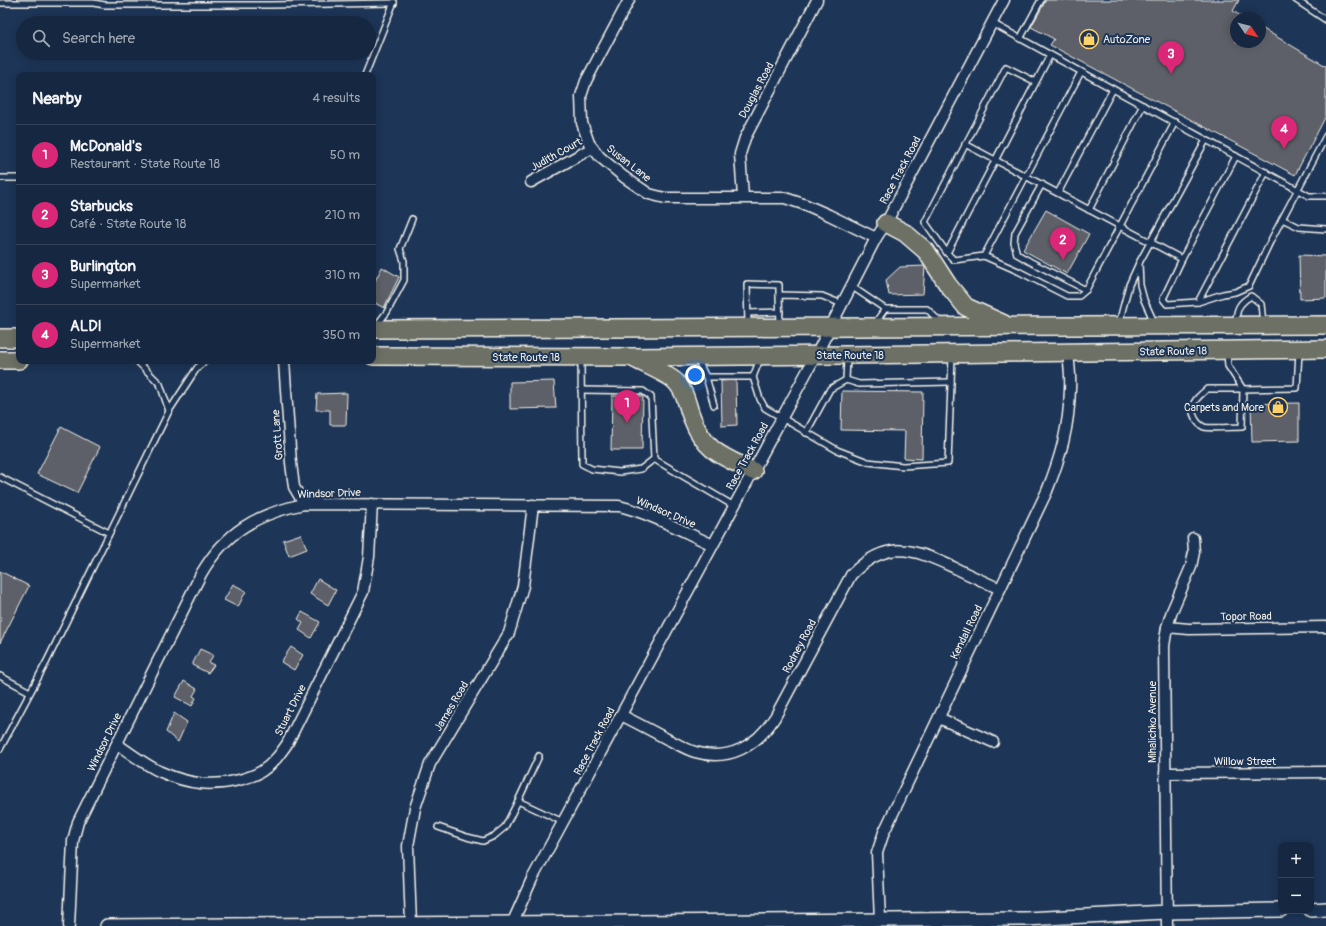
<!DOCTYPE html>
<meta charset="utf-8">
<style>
body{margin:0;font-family:Pangolin,sans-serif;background:#23344c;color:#f1f3f6}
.controls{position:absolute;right:12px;bottom:12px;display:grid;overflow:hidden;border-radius:8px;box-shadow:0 2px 10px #0003}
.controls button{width:36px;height:36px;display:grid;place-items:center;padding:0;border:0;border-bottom:1px solid #35445a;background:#162841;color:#f1f3f6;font:20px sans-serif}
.compass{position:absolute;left:1230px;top:12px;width:36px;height:36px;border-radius:50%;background:#162841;box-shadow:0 2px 10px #0003;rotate:125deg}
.you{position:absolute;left:695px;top:375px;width:14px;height:14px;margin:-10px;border:3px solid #fff;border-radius:50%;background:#1a73e8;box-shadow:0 0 0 6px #1a73e833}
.badge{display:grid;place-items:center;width:26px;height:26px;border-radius:50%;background:#db2777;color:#fff;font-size:13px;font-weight:700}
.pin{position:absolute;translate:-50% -33px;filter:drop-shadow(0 1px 2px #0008)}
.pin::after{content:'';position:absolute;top:21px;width:14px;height:12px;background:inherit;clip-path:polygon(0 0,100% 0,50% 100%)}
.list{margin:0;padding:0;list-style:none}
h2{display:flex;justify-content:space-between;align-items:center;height:52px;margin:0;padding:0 16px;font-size:17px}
h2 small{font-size:13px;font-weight:400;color:#9ea6b1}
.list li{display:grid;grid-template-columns:26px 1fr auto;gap:12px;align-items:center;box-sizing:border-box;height:60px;padding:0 16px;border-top:1px solid #35445a}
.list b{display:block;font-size:15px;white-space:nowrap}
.list p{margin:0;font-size:13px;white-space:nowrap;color:#9ea6b1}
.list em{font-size:13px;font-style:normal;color:#9ea6b1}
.icon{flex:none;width:22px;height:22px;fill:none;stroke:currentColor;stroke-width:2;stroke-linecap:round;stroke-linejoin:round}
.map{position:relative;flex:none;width:1326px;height:926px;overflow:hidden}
.search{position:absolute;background:#162841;box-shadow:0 2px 10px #0003;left:16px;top:16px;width:360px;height:44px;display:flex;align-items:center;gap:10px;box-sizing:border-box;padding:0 14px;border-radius:22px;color:#9ea6b1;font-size:15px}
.panel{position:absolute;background:#162841;box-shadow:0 2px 10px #0003;left:16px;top:72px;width:360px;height:292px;border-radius:8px}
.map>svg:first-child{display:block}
.building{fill:#5d6068;stroke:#f4f1e8}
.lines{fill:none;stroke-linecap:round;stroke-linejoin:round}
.service-casing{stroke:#f4f1e8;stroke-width:8}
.minor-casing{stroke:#f4f1e8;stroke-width:13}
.tertiary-casing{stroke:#f4f1e8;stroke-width:16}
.trunk-casing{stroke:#f4f1e8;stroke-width:20}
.service{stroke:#1d3557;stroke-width:5}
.minor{stroke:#1d3557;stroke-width:10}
.tertiary{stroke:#1d3557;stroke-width:13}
.trunk{stroke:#6c7065;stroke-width:17}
.labels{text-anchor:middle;stroke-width:4;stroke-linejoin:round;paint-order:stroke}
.poi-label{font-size:11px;fill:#f4f1e8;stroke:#1d3557;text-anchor:start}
.street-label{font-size:11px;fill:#f4f1e8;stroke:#1d3557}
</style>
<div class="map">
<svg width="1326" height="926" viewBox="0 0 1326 926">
<rect width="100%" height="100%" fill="#1d3557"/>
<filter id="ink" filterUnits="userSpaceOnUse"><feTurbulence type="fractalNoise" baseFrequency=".025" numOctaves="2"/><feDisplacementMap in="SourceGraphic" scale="8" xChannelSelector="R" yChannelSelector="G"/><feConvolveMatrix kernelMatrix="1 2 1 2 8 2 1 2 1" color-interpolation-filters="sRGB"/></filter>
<g filter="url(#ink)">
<g class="building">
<polygon points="1046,0 1239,0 1233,11 1244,18 1236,18 1236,42 1260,42 1260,27 1326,66 1326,116 1295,175 1050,45 1054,39 1031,27"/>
<polygon points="1046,210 1089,234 1067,274 1023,250"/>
<polygon points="1299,255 1326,256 1326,298 1300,299"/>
<polygon points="925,266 923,294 889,295 886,280 900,267"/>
<polygon points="382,267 399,277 384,308 373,302 373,285"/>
<polygon points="736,380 737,425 722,426 721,381"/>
<polygon points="554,381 556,408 510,409 510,382"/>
<polygon points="842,391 923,392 922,459 904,458 905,431 841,430"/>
<polygon points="347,393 346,425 330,425 330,410 316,410 317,394"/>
<polygon points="612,396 643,396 642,450 611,450"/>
<polygon points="1299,403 1299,441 1252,442 1251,404"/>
<polygon points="61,427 100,447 77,493 37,474"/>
<polygon points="301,534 307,549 289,556 283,540"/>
<polygon points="0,571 29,586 0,643"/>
<polygon points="318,579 336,590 328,605 310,594"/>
<polygon points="233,584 246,591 238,607 224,600"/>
<polygon points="302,612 320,622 311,638 299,630 303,623 298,619"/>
<polygon points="291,647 303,655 294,670 281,662"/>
<polygon points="200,649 213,655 209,663 214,665 208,673 192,665"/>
<polygon points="184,681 197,689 193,696 196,698 192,706 175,697"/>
<polygon points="174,713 187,722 178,742 166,732"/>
</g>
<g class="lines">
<g class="service-casing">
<g id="service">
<polyline points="1296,0 1326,20"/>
<polyline points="0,3 93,3 105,5 271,5 394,3"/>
<polyline points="992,23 1309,196 1326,196"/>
<polyline points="1020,39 1041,0"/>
<polyline points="365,75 394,2"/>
<polyline points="1036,82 1006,67 925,222 947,253 1050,55"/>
<polyline points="965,144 1182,259 1236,156"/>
<polyline points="0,178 19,178"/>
<polyline points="1042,184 1015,233 1014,243 1017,254 1031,262 1086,290"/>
<polyline points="1058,193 1113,89"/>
<polyline points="1089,210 1143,105"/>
<polyline points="1282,219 1299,227 1326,229"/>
<polyline points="947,253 954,260 984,256 1018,271 1067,296 1079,296 1086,290 1175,122"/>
<polyline points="984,256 1081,72"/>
<polyline points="1182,259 1163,299 1167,304 1198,302 1223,294 1235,292 1249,286 1271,240 1326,136"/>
<polyline points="1139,263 1206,140"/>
<polyline points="851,286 885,309 927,309 940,322"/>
<polyline points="1198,302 1266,172"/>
<polyline points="748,313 780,312"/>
<polyline points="875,323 885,309"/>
<polyline points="1119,323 1129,285 1139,263 1140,285 1144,300 1154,322"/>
<polyline points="748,324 747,284 779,285 779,295"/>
<path d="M1236 324C1236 309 1239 303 1251 296L1261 304 1263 323"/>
<polyline points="377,325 387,312 404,280 404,261 400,249 412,219"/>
<polyline points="780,325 779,295 822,296 842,304"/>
<path d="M1227 353 1228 366 1243 389H1207C1202 394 1194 399 1193 406 1191 414 1197 424 1204 427 1210 429 1235 427 1242 427L1243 389 1297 388 1299 352"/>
<polyline points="697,359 706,377 753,377 760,359"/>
<polyline points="581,360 582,464 592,469 620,472 641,469 654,459 734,506"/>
<polyline points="137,361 160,384 169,411"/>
<polyline points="706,377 714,405"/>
<polyline points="753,377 760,399 765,408 837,450 868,462 903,466 948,463 952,357"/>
<polyline points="846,380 847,358"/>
<polyline points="581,390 643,391 651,397 654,459"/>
<polyline points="806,433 830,389 846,380 859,384 951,382"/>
<polyline points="0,477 109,533"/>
<polyline points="0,676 30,692"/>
<polyline points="0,749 47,661 169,411 197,368 205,361"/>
<polyline points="539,756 518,801 563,822"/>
<polyline points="438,827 467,837 483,841 494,836 505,827 518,801"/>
</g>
</g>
<g class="minor-casing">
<g id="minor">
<polyline points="629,0 586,81 581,96 582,123 589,143 600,157 624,177 649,194 665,198 785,198 806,205 829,215 876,238"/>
<polyline points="531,182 592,148"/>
<polyline points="743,197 740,154 745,138 817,0"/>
<polyline points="284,361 291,463 294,487 304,504"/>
<polyline points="1167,627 1189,629 1326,627"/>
<path d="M621 715C637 723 652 731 667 739 676 743 685 749 695 752 729 762 757 746 775 717L851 575C886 539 912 548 953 567 969 575 985 582 1000 589"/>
<polyline points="939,718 993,742"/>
<path d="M117 744C130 753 147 766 161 772 188 784 211 787 239 780 247 778 256 775 262 771 273 764 280 754 287 744L363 592 369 557 372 504"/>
<polyline points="1165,773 1326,772"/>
<path d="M880 920 877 853 884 832 1047 491C1061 456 1069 427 1070 389 1071 377 1069 365 1068 352"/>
<polyline points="411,924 408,846 415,808 430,764 509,633 523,586 533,505"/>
<path d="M69 926 73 841 78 822 201 574C226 531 257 514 304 504L619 506C652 514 682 531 713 545"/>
<polyline points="511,926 532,879 816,355 876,238 886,223 1004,0"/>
<polyline points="1167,926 1164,646 1167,627 1172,611 1191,567 1194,552 1193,538"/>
</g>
</g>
<g class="tertiary-casing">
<g id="tertiary">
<polyline points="1311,910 1326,909"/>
<polyline points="107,926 1025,919 1167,912 1281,910"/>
</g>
</g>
<g class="trunk-casing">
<g id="trunk">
<polyline points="886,223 905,233 926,251 948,285 966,307 1004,324"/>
<polyline points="373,329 1326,325"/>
<polyline points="0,338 19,338"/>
<polyline points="373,356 631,357 848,355 1326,349"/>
<path d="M633 358C642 363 670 375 676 382 686 392 687 406 692 418 705 452 722 456 753 471"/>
<polyline points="0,360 19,360"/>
</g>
</g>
<use href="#service" class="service"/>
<use href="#minor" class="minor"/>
<use href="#tertiary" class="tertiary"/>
<use href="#trunk" class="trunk"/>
</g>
</g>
<defs>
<g id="shop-ring" transform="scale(1)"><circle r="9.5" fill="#1d3557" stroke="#ffd166" stroke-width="1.5"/><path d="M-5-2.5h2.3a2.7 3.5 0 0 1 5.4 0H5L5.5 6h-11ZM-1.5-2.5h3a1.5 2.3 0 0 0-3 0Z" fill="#ffd166"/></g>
</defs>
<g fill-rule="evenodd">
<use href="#shop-ring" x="1089" y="39"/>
<use href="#shop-ring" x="1278" y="407"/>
</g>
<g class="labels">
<g class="poi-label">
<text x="1103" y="43">AutoZone</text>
<text x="1264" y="411" text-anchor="end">Carpets and More</text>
</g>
<g class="street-label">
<text transform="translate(756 90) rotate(-62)" y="4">Douglas Road</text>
<text transform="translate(556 154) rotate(-29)" y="4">Judith Court</text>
<text transform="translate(629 163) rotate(38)" y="4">Susan Lane</text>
<text transform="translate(900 170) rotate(-62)" y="4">Race Track Road</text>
<text transform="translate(1173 351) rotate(-1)" y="4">State Route 18</text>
<text x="850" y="359">State Route 18</text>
<text x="526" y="361">State Route 18</text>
<text transform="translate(277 435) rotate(-94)" y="4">Grott Lane</text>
<text transform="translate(747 456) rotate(-61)" y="4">Race Track Road</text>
<text transform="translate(329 493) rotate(-2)" y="4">Windsor Drive</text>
<text transform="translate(666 512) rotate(23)" y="4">Windsor Drive</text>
<text transform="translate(1246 616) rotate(-1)" y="4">Topor Road</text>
<text transform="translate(966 632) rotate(-64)" y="4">Kendall Road</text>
<text transform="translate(799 646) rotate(-62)" y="4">Rodney Road</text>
<text transform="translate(451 706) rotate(-59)" y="4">James Road</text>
<text transform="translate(290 710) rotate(-63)" y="4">Stuart Drive</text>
<text transform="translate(1152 722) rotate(-90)" y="4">Mihalichko Avenue</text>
<text transform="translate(594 741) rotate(-62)" y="4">Race Track Road</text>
<text transform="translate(104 742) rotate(-64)" y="4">Windsor Drive</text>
<text x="1245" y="765">Willow Street</text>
</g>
</g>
</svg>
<div class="controls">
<button>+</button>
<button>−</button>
</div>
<svg class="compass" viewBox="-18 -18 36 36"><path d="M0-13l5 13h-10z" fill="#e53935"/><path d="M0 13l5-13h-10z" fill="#9ea6b1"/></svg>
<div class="you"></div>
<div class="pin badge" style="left:627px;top:423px">1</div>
<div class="pin badge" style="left:1063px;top:260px">2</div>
<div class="pin badge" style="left:1171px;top:74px">3</div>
<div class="pin badge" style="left:1284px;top:149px">4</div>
<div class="search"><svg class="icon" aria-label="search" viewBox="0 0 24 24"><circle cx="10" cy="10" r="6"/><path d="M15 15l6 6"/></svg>Search here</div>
<section class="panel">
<h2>Nearby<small>4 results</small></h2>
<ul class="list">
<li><span class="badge">1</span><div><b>McDonald's</b><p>Restaurant · State Route 18</p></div><em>50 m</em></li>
<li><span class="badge">2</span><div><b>Starbucks</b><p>Café · State Route 18</p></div><em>210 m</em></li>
<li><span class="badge">3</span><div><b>Burlington</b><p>Supermarket</p></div><em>310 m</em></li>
<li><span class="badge">4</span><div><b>ALDI</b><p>Supermarket</p></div><em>350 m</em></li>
</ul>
</section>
</div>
